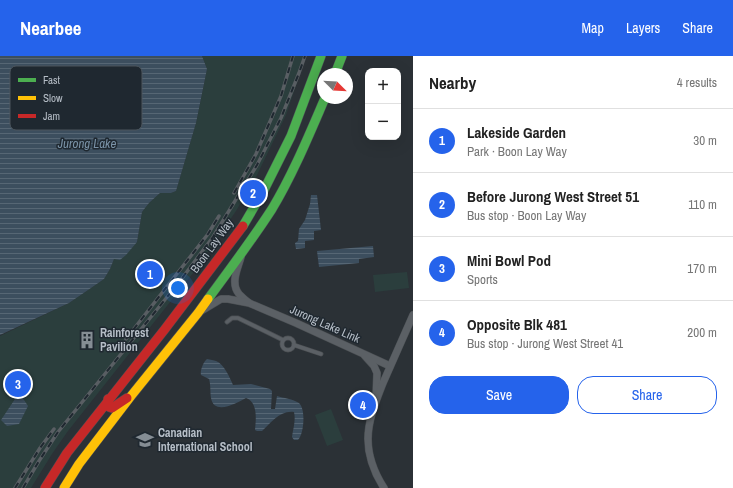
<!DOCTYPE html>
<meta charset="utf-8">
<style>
body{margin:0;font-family:"Archivo Narrow",sans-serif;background:#f6f6f6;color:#222}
.controls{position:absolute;right:12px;top:12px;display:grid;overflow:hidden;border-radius:8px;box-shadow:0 4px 16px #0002}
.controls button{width:36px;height:36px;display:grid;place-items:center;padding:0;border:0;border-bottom:1px solid #e0e0e0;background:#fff;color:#222;font:20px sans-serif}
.compass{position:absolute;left:317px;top:12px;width:36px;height:36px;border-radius:50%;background:#fff;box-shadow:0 4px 16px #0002;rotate:114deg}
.you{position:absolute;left:178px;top:232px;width:14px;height:14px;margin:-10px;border:3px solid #fff;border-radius:50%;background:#1a73e8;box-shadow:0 0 0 6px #1a73e833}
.badge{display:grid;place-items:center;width:26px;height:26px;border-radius:50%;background:#2563eb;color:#fff;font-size:13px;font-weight:700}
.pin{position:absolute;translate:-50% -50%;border:2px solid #fff;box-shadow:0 1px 4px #0006}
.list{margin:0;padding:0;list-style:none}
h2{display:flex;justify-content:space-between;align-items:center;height:52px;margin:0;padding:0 16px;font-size:17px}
h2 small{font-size:13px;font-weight:400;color:#767676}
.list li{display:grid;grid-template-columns:26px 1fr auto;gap:12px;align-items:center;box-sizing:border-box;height:64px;padding:0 16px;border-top:1px solid #e0e0e0}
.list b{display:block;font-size:15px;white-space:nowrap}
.list p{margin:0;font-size:13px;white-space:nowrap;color:#767676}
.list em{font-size:13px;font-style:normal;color:#767676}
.actions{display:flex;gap:8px;padding:12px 16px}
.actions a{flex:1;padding:9px 0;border:1px solid #2563eb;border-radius:16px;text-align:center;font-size:14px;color:#2563eb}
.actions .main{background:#2563eb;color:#fff}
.map{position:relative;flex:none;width:413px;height:432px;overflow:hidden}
header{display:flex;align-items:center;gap:24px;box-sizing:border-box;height:56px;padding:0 20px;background:#2563eb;color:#fff}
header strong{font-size:19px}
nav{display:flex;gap:22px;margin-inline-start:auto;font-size:14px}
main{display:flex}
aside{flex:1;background:#fff}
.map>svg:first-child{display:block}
.park{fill:#2b3e3d}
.water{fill:url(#water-rules)}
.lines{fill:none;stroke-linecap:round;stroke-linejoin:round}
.lane-casing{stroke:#494d51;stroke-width:5}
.street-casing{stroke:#494d51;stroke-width:8}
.fast-casing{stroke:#494e53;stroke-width:10}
.slow-casing{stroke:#494e53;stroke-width:10}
.jam-casing{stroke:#494e53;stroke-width:10}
.lane{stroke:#5b6065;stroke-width:3.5}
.street{stroke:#5b6065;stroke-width:7}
.fast{stroke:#4caf50;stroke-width:9}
.slow{stroke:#ffc107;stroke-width:9}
.jam{stroke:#c62828;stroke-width:9}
.rail-casing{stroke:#595e63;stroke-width:3.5}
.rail{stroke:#1f2830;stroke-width:2;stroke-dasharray:6;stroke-linecap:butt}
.labels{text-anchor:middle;stroke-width:3;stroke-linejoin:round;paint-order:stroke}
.street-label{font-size:12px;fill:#b6bec7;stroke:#1f2830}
.poi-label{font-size:12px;font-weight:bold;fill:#b6bec7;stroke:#1f2830;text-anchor:start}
.water-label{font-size:13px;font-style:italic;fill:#7a92a7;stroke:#1f2830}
.key{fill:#1f2830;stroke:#4c555d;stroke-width:1}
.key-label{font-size:11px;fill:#b6bec7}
</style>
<header>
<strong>Nearbee</strong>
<nav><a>Map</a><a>Layers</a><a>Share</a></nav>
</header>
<main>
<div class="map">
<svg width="413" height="432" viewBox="0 0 413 432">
<defs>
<pattern id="water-rules" width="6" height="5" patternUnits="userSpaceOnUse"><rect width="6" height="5" fill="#3c4e5e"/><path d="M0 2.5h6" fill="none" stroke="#566674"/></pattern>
</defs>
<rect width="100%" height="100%" fill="#2b3136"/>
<g class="park">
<polygon points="202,0 306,0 286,59 256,121 236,155 197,212 68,375 52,398 31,432 0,432 0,280 69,247 91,232 104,223 110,213 114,203 137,186 142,156 149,147 160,137 171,137 176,135 196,67 207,13"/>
<polygon points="407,216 409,232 375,236 373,219"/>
<polygon points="331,353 343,384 327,390 315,359"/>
</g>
<g class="water">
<polygon points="0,0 202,0 207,13 196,67 176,135 171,137 160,137 149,147 142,156 137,186 126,199 120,204 114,203 110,213 104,223 91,232 69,247 0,279"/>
<polygon points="311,139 317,139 321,174 314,175 314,184 305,185 305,192 296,193 295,187 298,185 299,173 305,164 310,148"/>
<polygon points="373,190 374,201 359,203 359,207 319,211 317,195"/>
<path d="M207 303C210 304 214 304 216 305 224 308 230 322 233 329L251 328 270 333 272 335 271 353H275L277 340C283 342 293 343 299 347 306 353 304 378 298 384H294L292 381C293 373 296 365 294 356 280 354 271 367 262 375H257L255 374C256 363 258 346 246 342 237 347 214 360 211 342 210 336 211 330 209 323L201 319C200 315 203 306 207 303Z"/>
<polygon points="22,341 28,350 19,368 7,370 1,364 15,343"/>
</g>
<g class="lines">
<g class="lane-casing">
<g id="lane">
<polyline points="227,266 232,262 238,262 283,284"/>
<circle cx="288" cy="288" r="6"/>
<polyline points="294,289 321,298"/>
</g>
</g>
<g class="street-casing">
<g id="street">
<path d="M241 201C238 212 230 227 239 238 242 241 245 244 248 246"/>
<polyline points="201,255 221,243 228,243 249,247 296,267 390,310"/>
<polyline points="365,300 374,310 377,317 376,342"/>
<path d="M384 432C375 418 368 400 368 383 368 364 376 345 383 327 393 304 403 282 413 259"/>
</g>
</g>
<g class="fast-casing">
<g id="fast">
<polyline points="335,18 342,0"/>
<polyline points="243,170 264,134 291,80 321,0"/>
<path d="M208 243C230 213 252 184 272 153 293 118 309 79 325 42"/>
</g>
</g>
<g class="slow-casing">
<polyline id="slow" points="64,432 79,408 131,340 198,257 208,243"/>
</g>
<g class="jam-casing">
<g id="jam">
<polyline points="108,343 108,349 109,351 112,352 127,342"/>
<polyline points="45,432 67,397 165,273 243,170"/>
</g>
</g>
<use href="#lane" class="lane"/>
<use href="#street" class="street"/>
<use href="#fast" class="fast"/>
<use href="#slow" class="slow"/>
<use href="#jam" class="jam"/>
<g class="rail-casing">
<g id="rail">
<polyline points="234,137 256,98 281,40 293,0"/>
<polyline points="126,283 208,178 219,160"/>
<polyline points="15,432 40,392 54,373"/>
<polyline points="23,432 39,405 58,376 180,225 213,181 257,109 281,62 299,17 305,0"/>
</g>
</g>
<use href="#rail" class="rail"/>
</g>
<defs>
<g id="building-bare" transform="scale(1.38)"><path d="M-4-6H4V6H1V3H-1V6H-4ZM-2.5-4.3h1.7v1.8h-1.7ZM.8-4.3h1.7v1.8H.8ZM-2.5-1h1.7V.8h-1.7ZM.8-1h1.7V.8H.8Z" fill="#858d94" stroke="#1f2830" stroke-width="2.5" paint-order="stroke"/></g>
<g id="school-bare" transform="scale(1.38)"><path d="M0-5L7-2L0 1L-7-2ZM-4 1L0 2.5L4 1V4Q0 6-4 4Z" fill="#858d94" stroke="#1f2830" stroke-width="2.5" paint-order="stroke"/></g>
</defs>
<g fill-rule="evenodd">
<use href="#building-bare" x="87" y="284"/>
<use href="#school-bare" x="145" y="384"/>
</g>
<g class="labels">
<g class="street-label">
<text transform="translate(212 190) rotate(-54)" y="4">Boon Lay Way</text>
<text transform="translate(325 268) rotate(24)" y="4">Jurong Lake Link</text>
</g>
<g class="poi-label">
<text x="100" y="281">Rainforest<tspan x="100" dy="14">Pavilion</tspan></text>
<text x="158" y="381">Canadian<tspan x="158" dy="14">International School</tspan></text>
</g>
<g class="water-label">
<text x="87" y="92">Jurong Lake</text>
</g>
</g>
<rect x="10" y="10" width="132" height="64" rx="6" class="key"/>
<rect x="18" y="22" width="18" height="4" fill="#4caf50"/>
<rect x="18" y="40" width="18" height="4" fill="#ffc107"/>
<rect x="18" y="58" width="18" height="4" fill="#c62828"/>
<g class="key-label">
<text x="43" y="28">Fast</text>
<text x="43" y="46">Slow</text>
<text x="43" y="64">Jam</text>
</g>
</svg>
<div class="controls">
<button>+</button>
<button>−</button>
</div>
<svg class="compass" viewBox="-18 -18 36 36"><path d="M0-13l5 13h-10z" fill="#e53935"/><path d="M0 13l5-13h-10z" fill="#767676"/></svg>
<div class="you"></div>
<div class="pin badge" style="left:150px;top:218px">1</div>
<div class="pin badge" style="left:253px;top:137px">2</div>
<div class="pin badge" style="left:18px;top:328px">3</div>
<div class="pin badge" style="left:363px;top:349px">4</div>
</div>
<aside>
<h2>Nearby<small>4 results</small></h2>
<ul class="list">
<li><span class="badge">1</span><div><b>Lakeside Garden</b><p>Park · Boon Lay Way</p></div><em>30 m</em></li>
<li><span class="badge">2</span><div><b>Before Jurong West Street 51</b><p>Bus stop · Boon Lay Way</p></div><em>110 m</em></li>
<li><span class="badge">3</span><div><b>Mini Bowl Pod</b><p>Sports</p></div><em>170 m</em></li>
<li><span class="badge">4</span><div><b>Opposite Blk 481</b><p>Bus stop · Jurong West Street 41</p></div><em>200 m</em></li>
</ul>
<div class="actions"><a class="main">Save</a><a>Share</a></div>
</aside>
</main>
